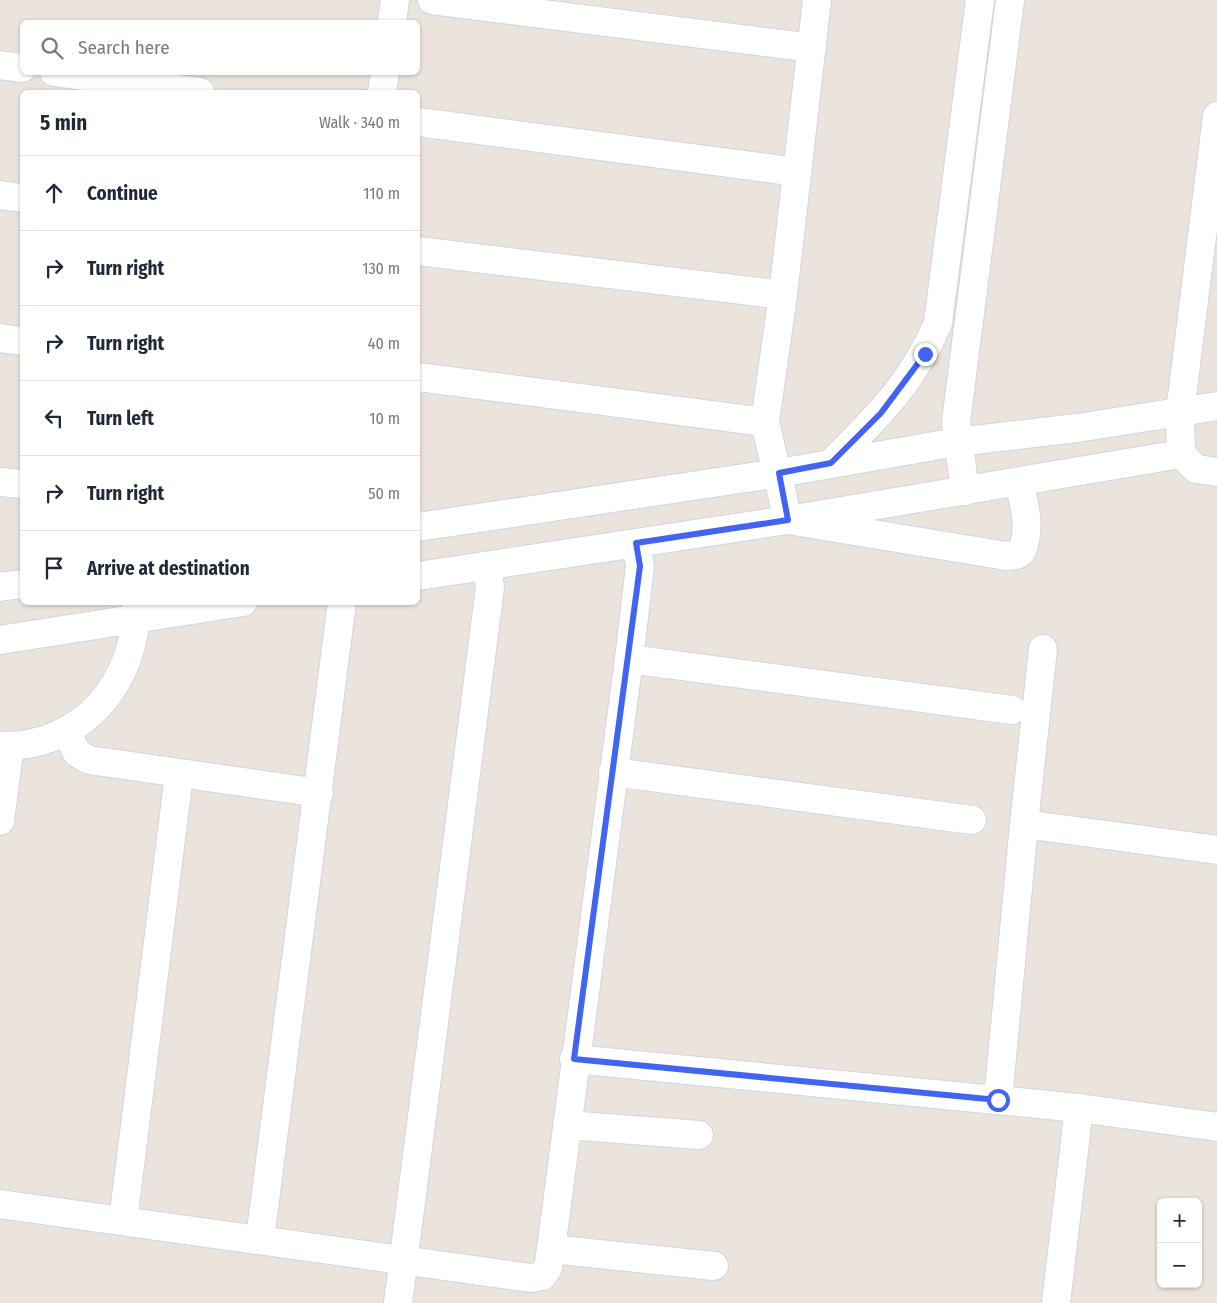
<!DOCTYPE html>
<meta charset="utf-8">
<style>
body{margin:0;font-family:"Fira Sans Condensed",sans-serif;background:#f2f2f3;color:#1f2937}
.controls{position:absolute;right:15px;bottom:15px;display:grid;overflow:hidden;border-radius:8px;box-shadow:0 1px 4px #0004}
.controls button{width:45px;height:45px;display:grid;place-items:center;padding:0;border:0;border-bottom:1px solid #e0e1e3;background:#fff;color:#1f2937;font:25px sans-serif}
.stop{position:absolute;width:15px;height:15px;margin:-11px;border:4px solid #4164f3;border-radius:50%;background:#fff}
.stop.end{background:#4164f3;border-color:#fff;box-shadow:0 1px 5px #0008}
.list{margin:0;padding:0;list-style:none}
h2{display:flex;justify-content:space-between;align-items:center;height:65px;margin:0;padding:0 20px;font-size:21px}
h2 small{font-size:16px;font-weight:400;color:#747a83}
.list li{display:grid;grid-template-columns:32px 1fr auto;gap:15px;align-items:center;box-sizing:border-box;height:75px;padding:0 20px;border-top:1px solid #e0e1e3}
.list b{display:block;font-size:19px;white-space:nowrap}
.list em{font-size:16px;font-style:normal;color:#747a83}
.icon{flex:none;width:28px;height:28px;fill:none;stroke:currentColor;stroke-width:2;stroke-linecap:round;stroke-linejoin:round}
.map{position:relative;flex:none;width:1217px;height:1303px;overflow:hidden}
.search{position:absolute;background:#fff;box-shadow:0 1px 4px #0004;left:20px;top:20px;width:400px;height:55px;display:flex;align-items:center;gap:12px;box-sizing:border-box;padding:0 18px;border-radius:8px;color:#747a83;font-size:19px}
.panel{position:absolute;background:#fff;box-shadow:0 1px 4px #0004;left:20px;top:90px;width:400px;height:515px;border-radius:8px}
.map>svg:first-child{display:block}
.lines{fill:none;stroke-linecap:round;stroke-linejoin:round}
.minor-casing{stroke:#d1d5e2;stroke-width:30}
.minor{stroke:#fff;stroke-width:28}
.route{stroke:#4164f3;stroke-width:6}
</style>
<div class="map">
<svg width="1217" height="1303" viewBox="0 0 1217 1303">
<rect width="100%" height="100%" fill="#ebe4dc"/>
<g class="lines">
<g class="minor-casing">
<g id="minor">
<polyline points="432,0 812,48"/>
<path d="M817 0 783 295 765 422 788 520 1006 556 1016 555 1022 551C1031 527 1025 507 1019 482"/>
<polyline points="392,22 395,0"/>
<polyline points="0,65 22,68"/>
<polyline points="54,72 200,92"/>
<polyline points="382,92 385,72"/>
<polyline points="1217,116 1180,413 1181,454 1196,469 1217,472"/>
<polyline points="418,122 797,172"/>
<polyline points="0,195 22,198"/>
<polyline points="418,251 783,295"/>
<polyline points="0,338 22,341"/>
<polyline points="418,377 765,422"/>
<path d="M831 463C876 418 913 383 938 323L980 0"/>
<polyline points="0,482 22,484"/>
<polyline points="965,491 956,422 1010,0"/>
<polyline points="418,527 779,473 957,442 1077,428 1217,406"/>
<polyline points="418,576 788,520 1181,454"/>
<polyline points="0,587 22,584"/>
<polyline points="0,640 243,602"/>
<polyline points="629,659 1012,710"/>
<polyline points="66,731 77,753 89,760 319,793"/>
<path d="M0 746C82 748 138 682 136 602"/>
<polyline points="613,772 972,820"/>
<polyline points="0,821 10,746"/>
<polyline points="1024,824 1217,850"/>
<polyline points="574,1059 1079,1108 1217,1127"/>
<polyline points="998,1100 1024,824 1043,649"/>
<polyline points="567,1125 699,1135"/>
<polyline points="0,1204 530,1278 542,1276 548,1268 551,1249 629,659 640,566 636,543"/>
<polyline points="123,1221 179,775"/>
<polyline points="260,1239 342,602"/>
<polyline points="551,1249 714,1266"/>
<polyline points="398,1303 490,587 487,566"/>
<polyline points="1056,1303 1079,1108"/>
</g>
</g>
<use href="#minor" class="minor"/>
</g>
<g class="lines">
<polyline class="route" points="925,354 881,413 831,463 779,473 788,520 636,543 640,566 574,1059 998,1100"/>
</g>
</svg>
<div class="controls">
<button>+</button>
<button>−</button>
</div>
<div class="stop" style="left:998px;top:1100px"></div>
<div class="stop end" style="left:925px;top:354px"></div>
<div class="search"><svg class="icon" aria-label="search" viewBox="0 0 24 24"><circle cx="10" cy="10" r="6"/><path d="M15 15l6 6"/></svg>Search here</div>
<section class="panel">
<h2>5 min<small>Walk · 340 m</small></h2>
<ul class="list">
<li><svg class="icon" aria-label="ahead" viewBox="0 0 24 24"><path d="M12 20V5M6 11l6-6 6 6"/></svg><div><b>Continue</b></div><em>110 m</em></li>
<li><svg class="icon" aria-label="right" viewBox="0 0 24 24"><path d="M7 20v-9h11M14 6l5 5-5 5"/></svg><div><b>Turn right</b></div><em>130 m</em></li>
<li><svg class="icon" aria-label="right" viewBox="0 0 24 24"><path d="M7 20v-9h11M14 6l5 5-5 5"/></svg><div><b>Turn right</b></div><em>40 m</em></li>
<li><svg class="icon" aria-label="left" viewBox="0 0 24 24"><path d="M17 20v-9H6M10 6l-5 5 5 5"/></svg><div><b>Turn left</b></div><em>10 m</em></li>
<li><svg class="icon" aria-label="right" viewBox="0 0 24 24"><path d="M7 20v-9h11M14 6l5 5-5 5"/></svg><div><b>Turn right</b></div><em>50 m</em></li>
<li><svg class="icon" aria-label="arrive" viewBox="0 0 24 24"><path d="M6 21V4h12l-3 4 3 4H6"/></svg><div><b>Arrive at destination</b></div></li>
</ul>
</section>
</div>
